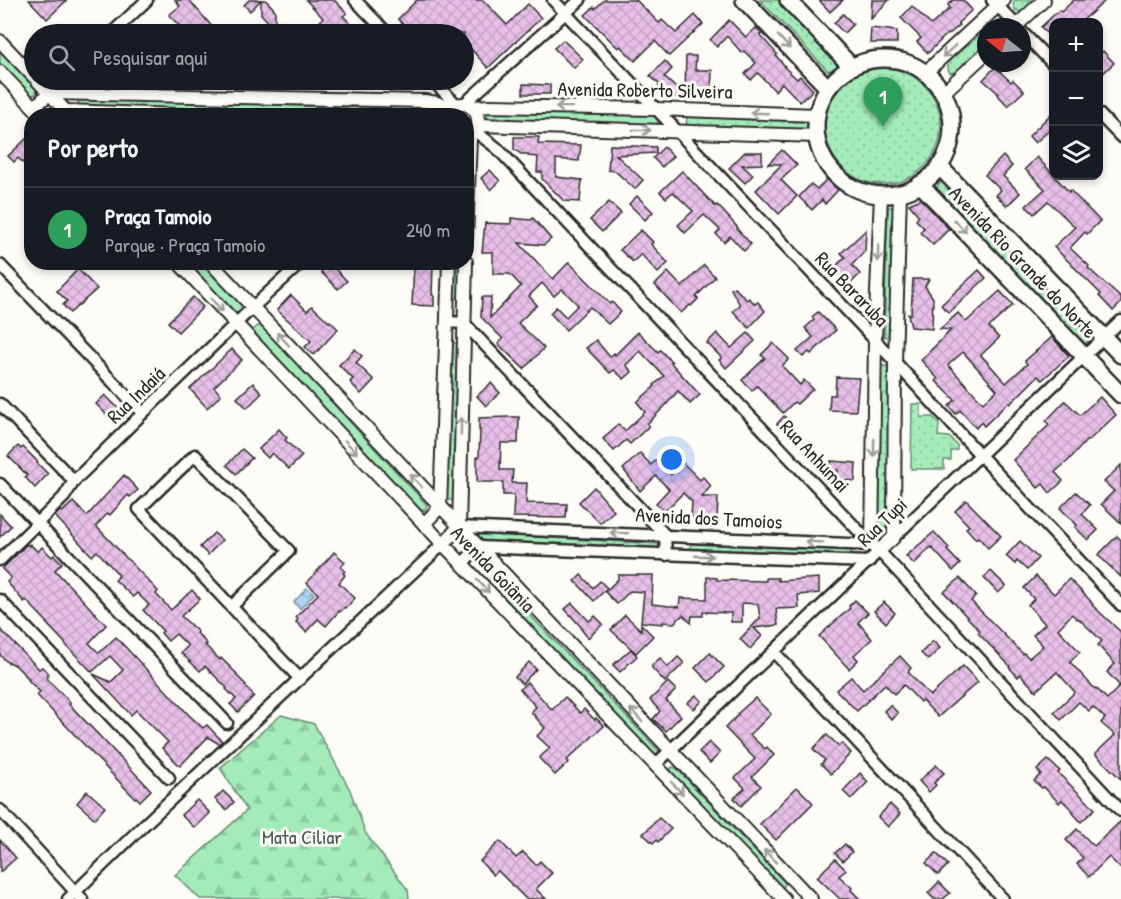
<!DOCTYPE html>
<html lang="pt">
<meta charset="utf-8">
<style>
body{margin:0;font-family:"Patrick Hand",sans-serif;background:#242831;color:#f1f3f6}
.controls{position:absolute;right:18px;top:18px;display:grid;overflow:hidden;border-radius:12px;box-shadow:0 3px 9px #0003}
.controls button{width:54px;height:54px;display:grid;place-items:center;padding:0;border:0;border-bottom:2px solid #363941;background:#171b24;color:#f1f3f6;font:30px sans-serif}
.compass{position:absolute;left:977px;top:18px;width:54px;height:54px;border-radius:50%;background:#171b24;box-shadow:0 3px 9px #0003;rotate:287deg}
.you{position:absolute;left:672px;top:460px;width:21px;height:21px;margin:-15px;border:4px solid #fff;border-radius:50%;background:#1a73e8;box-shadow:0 0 0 9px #1a73e833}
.badge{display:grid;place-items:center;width:39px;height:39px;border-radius:50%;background:#98999b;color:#fff;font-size:20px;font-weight:700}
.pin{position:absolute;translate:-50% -50px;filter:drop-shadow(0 2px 3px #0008)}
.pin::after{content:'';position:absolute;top:32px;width:21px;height:18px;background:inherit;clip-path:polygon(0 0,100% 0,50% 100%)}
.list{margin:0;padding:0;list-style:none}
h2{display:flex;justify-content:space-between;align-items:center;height:78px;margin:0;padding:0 24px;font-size:26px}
h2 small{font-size:20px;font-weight:400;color:#9ea1a6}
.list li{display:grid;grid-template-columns:39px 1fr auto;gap:18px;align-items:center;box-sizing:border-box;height:84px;padding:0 24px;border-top:2px solid #363941}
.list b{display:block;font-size:22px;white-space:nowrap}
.list p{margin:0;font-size:20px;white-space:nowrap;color:#9ea1a6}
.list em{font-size:20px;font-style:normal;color:#9ea1a6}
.icon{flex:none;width:33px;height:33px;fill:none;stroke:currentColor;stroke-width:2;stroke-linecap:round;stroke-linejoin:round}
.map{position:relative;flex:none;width:1121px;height:899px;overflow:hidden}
.search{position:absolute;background:#171b24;box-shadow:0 3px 9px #0003;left:24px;top:24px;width:450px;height:66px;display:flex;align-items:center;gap:15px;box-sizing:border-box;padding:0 21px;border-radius:33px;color:#9ea1a6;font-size:22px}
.panel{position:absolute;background:#171b24;box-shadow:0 3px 9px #0003;left:24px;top:108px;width:450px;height:162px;border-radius:24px}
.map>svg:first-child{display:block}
.grass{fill:#a3ecba;stroke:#678c72;stroke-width:1.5}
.forest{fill:url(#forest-firs);stroke:#678c72;stroke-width:1.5}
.park{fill:url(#park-dots);stroke:#678c72;stroke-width:1.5}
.water{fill:url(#water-waves);stroke:#7890a5;stroke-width:1.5}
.building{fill:url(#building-cross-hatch);stroke:#2b2b2b;stroke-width:1.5;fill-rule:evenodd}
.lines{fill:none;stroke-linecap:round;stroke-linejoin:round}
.minor-casing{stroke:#2b2b2b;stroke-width:15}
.tertiary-casing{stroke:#2b2b2b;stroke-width:16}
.secondary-casing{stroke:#2b2b2b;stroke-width:20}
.minor{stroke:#fdfcf7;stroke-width:10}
.tertiary{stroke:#fdfcf7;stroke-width:12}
.secondary{stroke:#fdfcf7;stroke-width:15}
.oneway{stroke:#9e9e9b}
.labels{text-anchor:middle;stroke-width:6;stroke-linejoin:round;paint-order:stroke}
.street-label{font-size:20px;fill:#2b2b2b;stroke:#fdfcf7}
.park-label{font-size:20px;fill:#495b4f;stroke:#fdfcf7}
</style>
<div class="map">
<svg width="1121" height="899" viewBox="0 0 1121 899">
<defs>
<pattern id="forest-firs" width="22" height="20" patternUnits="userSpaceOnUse" patternTransform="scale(1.5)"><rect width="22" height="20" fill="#a3ecba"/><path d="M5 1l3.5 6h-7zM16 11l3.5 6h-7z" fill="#8ccba0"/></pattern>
<pattern id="park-dots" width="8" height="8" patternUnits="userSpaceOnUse" patternTransform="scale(1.5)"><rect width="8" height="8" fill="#a3ecba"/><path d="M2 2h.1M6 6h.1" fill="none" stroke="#8ccba0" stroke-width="1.8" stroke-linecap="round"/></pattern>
<pattern id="water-waves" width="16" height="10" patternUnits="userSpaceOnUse" patternTransform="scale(1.5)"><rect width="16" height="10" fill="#abd4f6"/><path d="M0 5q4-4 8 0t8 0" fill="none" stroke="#93b6d3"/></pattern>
<pattern id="building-cross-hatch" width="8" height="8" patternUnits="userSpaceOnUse" patternTransform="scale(1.5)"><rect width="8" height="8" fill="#e7bfe8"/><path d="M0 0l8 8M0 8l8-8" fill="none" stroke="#c6a4c7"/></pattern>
</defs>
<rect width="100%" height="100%" fill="#fdfcf7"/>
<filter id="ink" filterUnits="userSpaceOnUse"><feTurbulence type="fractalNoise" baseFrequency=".0167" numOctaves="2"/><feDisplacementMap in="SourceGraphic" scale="12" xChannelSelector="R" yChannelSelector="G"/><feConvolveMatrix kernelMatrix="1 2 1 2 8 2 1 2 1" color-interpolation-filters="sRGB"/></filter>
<g filter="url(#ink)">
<g class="grass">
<polygon points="0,49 37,88 37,93 33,95 29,94 0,64"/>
<polygon points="80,98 437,111 440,113 440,116 343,115 80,106 78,103"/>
<polygon points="491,111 656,116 659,119 659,121 656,124 490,121 487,119 486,116 488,113"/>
<polygon points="187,263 201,263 243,306 243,310 238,315 234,313"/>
<polygon points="258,326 261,326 427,505 425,510 421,511 418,510 253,332 254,329"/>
<polygon points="492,577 495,578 659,751 658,753 654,756 488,583 488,581"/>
<polygon points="673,767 676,768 785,883 783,889 779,888 670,773 671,768"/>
</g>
<polygon class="forest" points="281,715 314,724 350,790 366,834 408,890 409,899 200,899 175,875 247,810 220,768"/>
<g class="park">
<polygon points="760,0 782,0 838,60 838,64 836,68 828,71"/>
<path d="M1015 0H1036L1022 13 1015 10C1013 6 1012 3 1015 0Z"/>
<path d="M986 29V46L958 72 950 73C947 68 947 65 950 60Z"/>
<circle cx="883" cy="126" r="58"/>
<polygon points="687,117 810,122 809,130 686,125"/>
<polygon points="949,181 1088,331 1091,336 1088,341 1083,345 938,195 936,190 939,183"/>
<polygon points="888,207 895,207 891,336 884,337"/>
<polygon points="455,263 464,263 463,299 454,298"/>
<polygon points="449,343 457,343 454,500 446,500"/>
<polygon points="881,366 889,366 887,528 879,528"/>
<polygon points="912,404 921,404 921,417 933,417 939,424 938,436 949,437 957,445 957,450 951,451 951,460 944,460 944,469 911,469"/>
<polygon points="479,534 661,544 661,551 478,541"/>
<polygon points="691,544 852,549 851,557 690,551"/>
</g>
<polygon class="water" points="307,588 314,594 300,609 294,602"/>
<g class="building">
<polygon points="29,0 67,0 47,19"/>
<polygon points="175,0 189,0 215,30 211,34 205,34 198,27 190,34 187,34 169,15 180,6"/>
<polygon points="249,0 261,0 250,11 244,5"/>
<polygon points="261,0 266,0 275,10 275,29 261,14"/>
<polygon points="306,0 334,0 347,13 343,16 361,34 309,34 323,18"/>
<polygon points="417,0 483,0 507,25 528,4 541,18 488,68 471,49 464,56 464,34 412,34 398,19"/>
<polygon points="604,0 636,0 659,23 662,20 676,33 695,15 703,24 669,56 655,41 635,61 620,46 618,48 585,15 594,7 595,9"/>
<polygon points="819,0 843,0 830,12"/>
<polygon points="872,0 889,0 871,19"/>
<polygon points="953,0 963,0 972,10 958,23 960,25 948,35 947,34 928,53 917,42 921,38 901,18 912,6 931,25 950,8 948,5"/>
<polygon points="1074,0 1106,0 1081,22 1053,22 1053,40 1041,27 1059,10 1061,12"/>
<polygon points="843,14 853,24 844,33 834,23"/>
<polygon points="729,20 746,37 756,28 762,34 760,35 777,54 776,56 785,66 784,67 797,79 800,76 813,90 800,102 782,83 775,91 758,73 751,80 745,74 756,63 744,51 742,53 727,36 717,47 710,40"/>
<polygon points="871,28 897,31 897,43 870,43"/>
<polygon points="563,40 583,59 574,68 554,48"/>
<polygon points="1103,51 1114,63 1098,78 1098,56"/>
<polygon points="686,56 696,56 695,70 712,70 711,95 698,95 698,93 685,93"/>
<polygon points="665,61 672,69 664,77 686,97 663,97 656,89 660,85 650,76"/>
<polygon points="995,67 1011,82 1013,80 1024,91 1008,106 997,94 998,93 983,80"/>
<polygon points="523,84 550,85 550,94 523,94"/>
<polygon points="1053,112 1053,127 1035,143 1029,136"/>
<polygon points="514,137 539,137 538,144 581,145 579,161 556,159 556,177 582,180 580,202 564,201 542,179 542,172 537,172 538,157 528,156 528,154 521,154 514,149"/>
<polygon points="27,138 32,142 32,171 18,158 14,162 8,156"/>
<polygon points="610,145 656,147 656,153 616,155 643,180 635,189 615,171 608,170"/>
<polygon points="664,147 673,156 662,167 653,158"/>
<polygon points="782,150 797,165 781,180 797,196 779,214 756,190 782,164 768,164"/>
<polygon points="745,152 762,152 762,164 742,165 753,175 745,183 729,168"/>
<polygon points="1003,156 1012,166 1003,176 1020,193 1007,206 996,195 1001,190 985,175"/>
<polygon points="1037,157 1069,192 1070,190 1100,221 1087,234 1085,232 1070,248 1089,266 1088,268 1121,298 1121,303 1113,311 1099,296 1101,294 1054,247 1075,227 1048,201 1034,214 1026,206 1045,189 1025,169"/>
<polygon points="490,170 500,181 491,190 481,178"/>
<polygon points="682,171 715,206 717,205 723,211 738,228 737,229 751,244 744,251 730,236 724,242 716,234 720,230 704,215 685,233 678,225 693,211 673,192 666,198 660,192"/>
<polygon points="827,179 838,190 825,204 822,200 812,210 799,197 811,184 817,189"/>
<polygon points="637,196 653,212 645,220 629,204"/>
<polygon points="921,199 949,229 933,245 920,232 924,228 916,220 919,216 909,204"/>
<polygon points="609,202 621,213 602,232 590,220"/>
<polygon points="511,218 531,220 533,218 551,239 544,245 519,243 553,279 569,262 610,304 612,302 621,312 608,324 590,307 566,330 550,313 556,307 566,317 578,305 562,289 554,296 542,283 529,296 537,305 518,323 544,348 524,369 498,344 503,339 481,317 482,297 491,297 490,318 521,286 510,274 493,274 493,252 482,252 485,223 511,224"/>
<polygon points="641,230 653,242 651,244 668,263 658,273 641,254 633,262 620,250"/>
<polygon points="866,230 865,251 852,265 860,274 849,285 833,269 845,257 841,253"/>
<polygon points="330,264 347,281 338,289 321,272"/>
<polygon points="414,264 433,265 432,295 434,295 434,306 412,305"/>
<polygon points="704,265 715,277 696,297 698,299 691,306 690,305 681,313 655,285 668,272 682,287"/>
<polygon points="78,269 97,289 70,313 63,305 67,301 57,291"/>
<polygon points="979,270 986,278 949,313 941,305"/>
<polygon points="913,279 929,279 925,286 933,298 932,329 911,327 908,314 911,314"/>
<polygon points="734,287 747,300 749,298 755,304 758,302 765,311 749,328 733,311 740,305 731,289"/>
<path d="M1000 291 1013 305 989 327 999 338 981 355 1006 383 1027 364 1025 361 1052 337 1069 356 1042 380 1038 376 1010 404 1009 402 984 426 981 422 976 428 960 410 956 414 949 406 955 400 936 381 938 379 921 360 951 330 940 329 958 313 966 322ZM963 352 997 390 983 403 948 365Z"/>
<polygon points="291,295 307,311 312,306 329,322 330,321 338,329 314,355 305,347 311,341 277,310"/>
<polygon points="193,297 203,307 178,332 168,322"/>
<polygon points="818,312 836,330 811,354 809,352 803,357 797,351 813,337 805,328 814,320 812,317"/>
<polygon points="638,332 658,352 660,350 672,362 671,363 700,395 690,404 678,391 666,405 647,424 649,426 630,444 626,440 614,451 603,439 618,424 625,431 645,412 637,402 655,386 654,385 664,376 640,351 626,365 632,372 624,379 614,370 610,373 586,348 596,340 610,357 614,353 615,355"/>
<polygon points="717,333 731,348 748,333 755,341 726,368 719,360 722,358 707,343"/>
<polygon points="773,343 789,359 782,366 800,385 804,380 813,389 797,404 794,402 783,413 757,386 752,391 742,380 765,358 761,355"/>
<polygon points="232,349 242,360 214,387 221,395 207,408 190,389"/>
<polygon points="355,349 362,356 356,363 374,380 361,394 350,382 353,379 339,365"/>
<polygon points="836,377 859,378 856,411 829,410 830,395 835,395"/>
<polygon points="253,383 262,393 247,408 237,398"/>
<polygon points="491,383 500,393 486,406 477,396"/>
<polygon points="105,395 123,413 114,422 96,404"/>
<polygon points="1100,397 1116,415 1088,441 1087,440 1068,461 1055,472 1063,481 1050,493 1043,484 1038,488 1013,460 1049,425 1046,421 1065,401 1080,415"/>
<polygon points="784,416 792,424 785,431 777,424"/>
<polygon points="509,417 519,417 518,443 501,443 500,470 513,470 512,483 527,483 526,503 567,504 566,518 513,517 514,495 503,495 503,482 477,482 477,457 479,457 480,430 479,430 479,418"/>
<polygon points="279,429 287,438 285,440 302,456 289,469 272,453 268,458 259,449"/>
<polygon points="18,446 21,449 23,447 38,462 37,463 48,474 35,488 25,477 27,475 8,456"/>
<polygon points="242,449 252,458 236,474 227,465"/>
<polygon points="640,453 651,465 656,460 671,475 683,463 700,480 703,477 711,486 702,497 718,497 717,521 706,520 706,518 691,517 692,502 683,493 664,512 656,503 669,489 656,476 640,491 623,469"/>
<polygon points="831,461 856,463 855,481 838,480 838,470 830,470"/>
<polygon points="1121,465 1121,523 1101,504 1114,491 1104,482"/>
<polygon points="124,475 138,490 130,497 128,495 110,515 108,513 96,526 158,591 156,594 171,610 192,590 200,599 181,616 198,632 197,633 207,644 205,645 220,660 221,658 237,674 236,675 246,685 245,686 254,696 238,712 230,704 236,699 226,689 227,688 205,666 200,671 181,653 188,646 176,634 168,641 161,633 163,631 143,610 149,605 137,593 133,597 115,580 119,575 97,551 92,556 55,516 60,511 62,512 73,502 87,516"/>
<polygon points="594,487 614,511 600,523 579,502"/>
<polygon points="1076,492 1090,505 1082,514 1098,530 1088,540 1075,527 1077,525 1060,508"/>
<polygon points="966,500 1001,536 988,548 978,537 976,539 966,528 969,526 955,511"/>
<polygon points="0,514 11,526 0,537"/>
<polygon points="934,532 949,548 947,550 960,564 953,571 931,547 914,564 906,556"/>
<polygon points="214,533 222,540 208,555 200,547"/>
<polygon points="1117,536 1121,540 1121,577 1098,555"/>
<polygon points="1020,541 1038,558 1027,570 1017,561 1015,564 1006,556"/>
<polygon points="27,544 29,546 30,544 38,552 42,547 52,557 54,555 62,563 55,570 106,625 89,643 99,653 116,637 189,715 203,728 207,725 222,741 219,744 208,737 180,766 162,748 168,742 136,710 131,715 93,674 111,682 123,670 110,656 92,672 65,644 65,643 46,623 47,622 26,600 24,602 7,582 11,578 2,569"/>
<polygon points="334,552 345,562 341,567 345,571 343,573 345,575 339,583 355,598 346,608 345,607 340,612 339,611 326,626 318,619 306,632 296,622 298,619 296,617 318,594 307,583"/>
<polygon points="991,571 1006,586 998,593 984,578"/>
<polygon points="581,575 593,588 600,581 607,588 594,601 575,581"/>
<polygon points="618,575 653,575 652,604 679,607 680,598 707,599 707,577 717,578 717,580 766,581 766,578 778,578 778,581 819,578 819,593 798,595 799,608 776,609 778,625 754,628 762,636 750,649 740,639 760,618 758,604 742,603 742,622 731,622 731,613 703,612 703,616 692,616 691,623 683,615 674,623 663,622 663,624 641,622 644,592 630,591 617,604 605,592 618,579"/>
<path d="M1036 576 1054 594 1069 579 1086 596 1093 604 1092 605 1121 632V779L1095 754 1115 735 1101 723 1105 718 1093 707 1089 711 1079 702 1061 720 1054 712 1075 692 1057 672 1036 691 1020 674 1018 677 1009 667 1010 666 978 633 980 631 944 592 960 578 976 596 971 601 1023 654 1024 653 1029 658 1043 646 1033 635 1045 624 1028 605 1034 599 1024 588ZM1072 614 1077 619 1078 618 1102 641 1098 645 1115 664 1107 672 1120 686 1107 699 1096 688 1095 689 1070 662 1080 652 1058 629Z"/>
<polygon points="855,600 868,613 858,622 872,639 854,655 858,660 849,669 819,636 850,608 849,606"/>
<polygon points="884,602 895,613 886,623 874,611"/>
<polygon points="572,603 589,621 595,616 603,624 588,638 581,629 582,628 565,609"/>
<polygon points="625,615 641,630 641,624 653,636 636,653 611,630"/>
<polygon points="0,629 39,669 42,667 49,674 46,678 70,702 69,704 151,790 140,801 136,797 135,798 126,789 37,695 40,692 28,680 29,679 15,665 9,662 8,663 0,655"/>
<polygon points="933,641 940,648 928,660 921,653"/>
<polygon points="631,649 637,656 620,672 613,665"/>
<polygon points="710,653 724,667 709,682 695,668"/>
<polygon points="900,656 911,668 908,672 930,696 963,666 978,682 938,717 922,700 920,702 904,685 894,694 885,684 857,711 836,690 851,677 863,690"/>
<polygon points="678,657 684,663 665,682 652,668 652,665 660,658 668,667"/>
<polygon points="529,662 536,669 522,684 515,677"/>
<polygon points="527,682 552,710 565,697 580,713 584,709 595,720 596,718 604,726 567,760 569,762 555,775 539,758 550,748 537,736 545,728 531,712 536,707 520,689"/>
<polygon points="668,682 676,690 666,700 681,716 666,731 653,719 660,711 650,700"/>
<polygon points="696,695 702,701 694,709 687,703"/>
<polygon points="755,698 771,714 750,735 765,749 767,747 774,755 752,777 761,786 741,806 734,798 745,788 735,778 755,759 725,728 738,715 737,714"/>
<polygon points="890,705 898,713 892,720 884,711"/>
<polygon points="827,735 839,746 842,743 851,753 831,774 821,764 825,760 813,749"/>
<polygon points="709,742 720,753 710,763 699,752"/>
<polygon points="1048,760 1060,771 1058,773 1095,809 1081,822 1073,813 1074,812 1062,800 1059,803 1044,787 1042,788 1034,781 1041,774 1037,770"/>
<polygon points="936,765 944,773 934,783 936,785 929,792 919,781"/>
<polygon points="860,773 868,782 851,799 843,791"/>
<polygon points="797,787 813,803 776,840 760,824"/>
<polygon points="87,791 105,807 95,819 77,803"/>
<polygon points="223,791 234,802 226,810 215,799"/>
<polygon points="197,800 210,813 195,828 181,815"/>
<polygon points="890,804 900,814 888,827 878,817"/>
<polygon points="659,818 671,829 658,842 656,840 653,843 643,834"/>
<polygon points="1121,821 1121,869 1109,857 1089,877 1077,864 1083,858 1066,840 1077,829 1094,846"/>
<polygon points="0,840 16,858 0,872"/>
<polygon points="500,841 516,858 523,852 536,865 540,861 552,873 536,889 546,899 526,899 498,871 493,875 480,861"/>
<polygon points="845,844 852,852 843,861 835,853"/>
<polygon points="936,853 948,865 938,875 926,863"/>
<polygon points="835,859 846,870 839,876 852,888 851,890 860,899 840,899 817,877"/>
<polygon points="939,882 950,893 943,899 934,899 928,893"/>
</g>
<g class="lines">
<g class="minor-casing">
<g id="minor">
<polyline points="355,0 388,34"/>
<polyline points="553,0 875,340 980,455 1121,605"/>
<polyline points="992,0 1018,27"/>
<polyline points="1022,32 1054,65"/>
<polyline points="111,34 147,0"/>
<polyline points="432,80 456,104"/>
<polyline points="50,93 63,80"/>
<polyline points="464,104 580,0"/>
<polyline points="1098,113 1121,137"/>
<polyline points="476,132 497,148 872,545"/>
<polyline points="0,265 143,413"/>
<polyline points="447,322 464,323 665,535 666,555"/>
<polyline points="0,404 74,481"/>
<polyline points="0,484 227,723"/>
<polyline points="459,527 872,545"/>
<polyline points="894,537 1121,321"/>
<polyline points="0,560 64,497 74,481 143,413 253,307 302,262"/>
<polyline points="462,564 478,547 869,562"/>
<polyline points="0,600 169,778"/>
<polyline points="231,607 289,551 195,455 139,509 300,679"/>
<polyline points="774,652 1003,899"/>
<polyline points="655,765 879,551 1121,811"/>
<polyline points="0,810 82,899"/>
<polyline points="68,899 145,824 443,544"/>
</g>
</g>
<g class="tertiary-casing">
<g id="tertiary">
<polyline points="1015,27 1044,0"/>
<polyline points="0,41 34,77"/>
<polyline points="0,72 42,116"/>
<polyline points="925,73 1004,0"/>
<polyline points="37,80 70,116"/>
<polyline points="943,93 986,53"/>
<polyline points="34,107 50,93 425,101 437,103 449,108"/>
<polyline points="472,107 490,106 656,109 817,115"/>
<polyline points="66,111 206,116"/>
<path d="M444 116C459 92 486 108 476 132"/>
<polyline points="479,125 817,136"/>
<polyline points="881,195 875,340 872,545 879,551 894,537 895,361 900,193"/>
<polyline points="466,238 470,138"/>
<polyline points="178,262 443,544 784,899"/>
<polyline points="210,262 811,899"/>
<polyline points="424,524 440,507 449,262"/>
<polyline points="443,544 459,527 466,262"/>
</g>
</g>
<g class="secondary-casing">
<g id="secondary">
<polyline points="744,0 828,88"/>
<polyline points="788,0 852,67"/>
<circle cx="884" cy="127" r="68"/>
<polyline points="939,166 1121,355"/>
<polyline points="920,184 1121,395"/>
</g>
</g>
<use href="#minor" class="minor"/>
<use href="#tertiary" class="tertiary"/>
<use href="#secondary" class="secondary"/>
</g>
<defs><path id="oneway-shaft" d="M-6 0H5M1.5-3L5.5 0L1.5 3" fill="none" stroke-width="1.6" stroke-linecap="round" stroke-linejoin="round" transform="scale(1.5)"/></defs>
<g class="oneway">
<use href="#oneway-shaft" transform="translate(784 42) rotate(47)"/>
<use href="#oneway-shaft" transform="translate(949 51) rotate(137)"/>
<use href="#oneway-shaft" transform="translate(564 107) rotate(-179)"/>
<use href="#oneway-shaft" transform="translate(759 113) rotate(-178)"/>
<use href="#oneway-shaft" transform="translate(642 130) rotate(2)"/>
<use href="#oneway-shaft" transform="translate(960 226) rotate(46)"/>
<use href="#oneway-shaft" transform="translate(878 253) rotate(92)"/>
<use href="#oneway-shaft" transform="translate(217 305) rotate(47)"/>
<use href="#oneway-shaft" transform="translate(283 339) rotate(-133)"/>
<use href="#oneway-shaft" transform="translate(461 426) rotate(-89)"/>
<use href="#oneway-shaft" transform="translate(351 447) rotate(47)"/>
<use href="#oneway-shaft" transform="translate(874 448) rotate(91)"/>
<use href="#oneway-shaft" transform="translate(416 481) rotate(-133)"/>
<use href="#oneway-shaft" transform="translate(619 533) rotate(-178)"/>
<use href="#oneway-shaft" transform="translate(814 542) rotate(-177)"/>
<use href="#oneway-shaft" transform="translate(704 556) rotate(2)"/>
<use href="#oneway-shaft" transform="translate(483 586) rotate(46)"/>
<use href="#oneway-shaft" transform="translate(636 715) rotate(-133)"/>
<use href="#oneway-shaft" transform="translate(677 788) rotate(46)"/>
<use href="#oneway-shaft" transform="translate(770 856) rotate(-133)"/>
</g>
</g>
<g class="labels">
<g class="street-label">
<text transform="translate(645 90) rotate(1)" y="7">Avenida Roberto Silveira</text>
<text transform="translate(1023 262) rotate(46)" y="7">Avenida Rio Grande do Norte</text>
<text transform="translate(852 289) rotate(46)" y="7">Rua Bararuba</text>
<text transform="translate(136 395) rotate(-44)" y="7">Rua Indaiá</text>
<text transform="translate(815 456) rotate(47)" y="7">Rua Anhumai</text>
<text transform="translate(709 518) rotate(3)" y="7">Avenida dos Tamoios</text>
<text transform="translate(882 522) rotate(-44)" y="7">Rua Tupi</text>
<text transform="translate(493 569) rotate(46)" y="7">Avenida Goiânia</text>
</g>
<g class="park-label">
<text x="302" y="844">Mata Ciliar</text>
</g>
</g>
</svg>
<div class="controls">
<button>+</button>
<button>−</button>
<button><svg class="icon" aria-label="layers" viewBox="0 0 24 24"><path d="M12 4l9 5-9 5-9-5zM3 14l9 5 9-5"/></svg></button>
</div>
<svg class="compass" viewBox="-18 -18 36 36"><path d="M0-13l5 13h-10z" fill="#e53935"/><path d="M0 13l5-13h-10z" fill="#9ea1a6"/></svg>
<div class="you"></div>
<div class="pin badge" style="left:883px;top:127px;background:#2e9e5b">1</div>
<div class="search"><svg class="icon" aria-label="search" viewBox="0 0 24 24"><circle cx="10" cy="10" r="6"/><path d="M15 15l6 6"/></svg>Pesquisar aqui</div>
<section class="panel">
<h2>Por perto<small></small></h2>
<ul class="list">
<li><span class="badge" style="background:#2e9e5b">1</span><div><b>Praça Tamoio</b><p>Parque · Praça Tamoio</p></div><em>240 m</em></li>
</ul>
</section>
</div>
